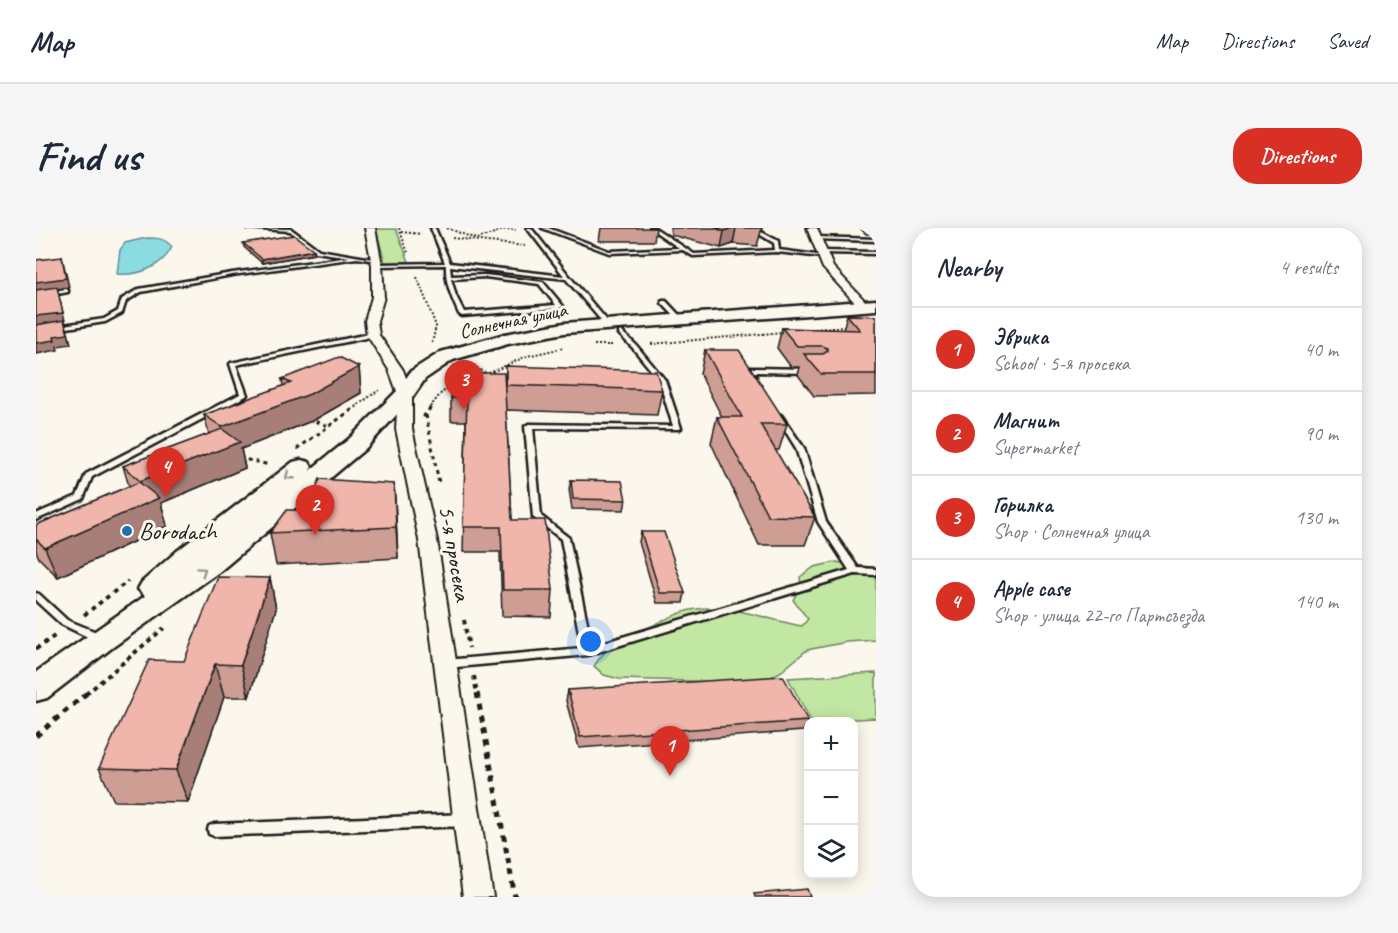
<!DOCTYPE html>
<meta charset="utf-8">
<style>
body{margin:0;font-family:Caveat,sans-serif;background:#f6f6f7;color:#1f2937}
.controls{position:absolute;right:18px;bottom:18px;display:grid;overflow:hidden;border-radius:12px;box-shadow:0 3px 15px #0003}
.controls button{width:54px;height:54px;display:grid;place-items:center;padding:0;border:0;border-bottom:2px solid #e0e1e3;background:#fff;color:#1f2937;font:30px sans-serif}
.you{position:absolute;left:555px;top:414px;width:21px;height:21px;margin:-15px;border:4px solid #fff;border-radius:50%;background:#1a73e8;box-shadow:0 0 0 9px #1a73e833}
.badge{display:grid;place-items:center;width:39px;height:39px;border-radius:50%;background:#d93025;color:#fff;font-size:20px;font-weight:700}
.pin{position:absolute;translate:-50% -50px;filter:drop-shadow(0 2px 3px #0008)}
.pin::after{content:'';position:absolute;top:32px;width:21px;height:18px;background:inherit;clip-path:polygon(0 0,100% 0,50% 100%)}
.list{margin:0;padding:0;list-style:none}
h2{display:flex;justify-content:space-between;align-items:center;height:78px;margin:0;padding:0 24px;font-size:26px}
h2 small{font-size:20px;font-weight:400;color:#747a83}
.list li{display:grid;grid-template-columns:39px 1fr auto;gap:18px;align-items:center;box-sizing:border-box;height:84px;padding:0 24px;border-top:2px solid #e0e1e3}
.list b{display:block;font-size:22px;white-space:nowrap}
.list p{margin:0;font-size:20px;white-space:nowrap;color:#747a83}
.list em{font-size:20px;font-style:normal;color:#747a83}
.icon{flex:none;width:33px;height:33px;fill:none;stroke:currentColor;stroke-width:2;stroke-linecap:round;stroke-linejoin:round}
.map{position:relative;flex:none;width:840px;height:669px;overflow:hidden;border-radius:24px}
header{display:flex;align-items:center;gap:36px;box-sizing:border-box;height:84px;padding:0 30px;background:#fff;border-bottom:2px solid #e0e1e3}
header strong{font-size:28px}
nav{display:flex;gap:33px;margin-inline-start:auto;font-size:21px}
.intro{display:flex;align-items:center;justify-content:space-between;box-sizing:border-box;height:144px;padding:0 36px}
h1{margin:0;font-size:42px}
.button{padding:15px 27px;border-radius:24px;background:#d93025;color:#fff;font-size:21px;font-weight:700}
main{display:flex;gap:36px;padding:0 36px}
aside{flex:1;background:#fff;border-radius:24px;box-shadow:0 3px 15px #0003}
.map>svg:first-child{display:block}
.green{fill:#c1e7a2;stroke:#6e825f;stroke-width:1.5}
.water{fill:#8bdce2;stroke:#5f8f93;stroke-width:1.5}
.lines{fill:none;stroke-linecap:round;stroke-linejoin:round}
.service-casing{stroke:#1c1c1c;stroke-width:5}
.minor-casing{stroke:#1c1c1c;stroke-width:4}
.secondary-casing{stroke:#1c1c1c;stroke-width:5}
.path-far3{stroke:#1c1c1c;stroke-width:2;stroke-dasharray:2 2;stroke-linecap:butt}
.path-far2{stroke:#1c1c1c;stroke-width:3;stroke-dasharray:4 4;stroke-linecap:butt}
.path-far1{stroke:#1c1c1c;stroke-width:4;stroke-dasharray:4.5 4.5;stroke-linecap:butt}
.path{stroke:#1c1c1c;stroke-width:5;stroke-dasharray:6 6;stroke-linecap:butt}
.service{fill:#fbf7ec;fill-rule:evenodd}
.minor{fill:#fbf7ec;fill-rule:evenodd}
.secondary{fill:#fbf7ec;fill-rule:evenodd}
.wall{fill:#ce9d93;stroke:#1c1c1c;stroke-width:1.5}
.shaded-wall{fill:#a87f78;stroke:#1c1c1c;stroke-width:1.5}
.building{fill:#f0b6ab;stroke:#1c1c1c;stroke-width:1.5}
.oneway{stroke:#97948e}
.poi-dot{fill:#1f6fb2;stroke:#fbf7ec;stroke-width:2}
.labels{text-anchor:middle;stroke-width:6;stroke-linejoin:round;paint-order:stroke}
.far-street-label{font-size:20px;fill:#1c1c1c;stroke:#fbf7ec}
.poi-label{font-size:24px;fill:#1c1c1c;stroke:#fbf7ec;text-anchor:start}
.street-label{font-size:24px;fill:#1c1c1c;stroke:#fbf7ec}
</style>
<header>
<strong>Map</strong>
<nav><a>Map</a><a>Directions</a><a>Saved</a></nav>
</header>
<div class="intro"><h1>Find us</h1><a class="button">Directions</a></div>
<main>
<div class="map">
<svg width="840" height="669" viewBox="0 0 840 669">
<rect width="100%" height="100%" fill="#fbf7ec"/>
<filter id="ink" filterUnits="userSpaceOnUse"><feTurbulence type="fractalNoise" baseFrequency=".0167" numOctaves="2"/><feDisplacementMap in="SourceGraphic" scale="12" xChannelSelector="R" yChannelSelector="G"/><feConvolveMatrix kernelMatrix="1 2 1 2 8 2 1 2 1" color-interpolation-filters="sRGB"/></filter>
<g filter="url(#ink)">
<g class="green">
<polygon points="340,1 360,1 374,36 355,38 349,35"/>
<path d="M800 334 840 340V412L811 414 771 422 746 443 725 455 583 451 568 447 558 438C573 415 583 412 609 401 625 394 643 383 661 381 694 376 733 392 766 398L772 391 757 372 765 357 764 349 778 339Z"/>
<polygon points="840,445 840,490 775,493 752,450"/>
</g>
<path class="water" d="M110 10C121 10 129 10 136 19 126 39 103 48 81 46L84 22 89 15Z"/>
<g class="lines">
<g class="service-casing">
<g id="service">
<polygon points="211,0 255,1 283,22 342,32 340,33 321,30 196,47 105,64 90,73 86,85 69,94 0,105 0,101 68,91 82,83 86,71 103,61 196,45 314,29 280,24 254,3"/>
<path d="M395 0H399L414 35 528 48 491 0H495L534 49 574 96 569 97 530 51 414 38 415 48 449 47 507 54 527 78 524 80 426 88 423 86C416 70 409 55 410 37L341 38 339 37 341 36 409 35ZM449 49 503 56 520 77 428 84 420 68 415 51Z"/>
<polygon points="506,0 512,0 573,23 643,20 614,0 619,0 658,26 739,22 738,15 713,0 718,0 742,13 743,22 788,28 786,29 741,24 657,28 647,22 573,25"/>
<polygon points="780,9 840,11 840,13 778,11"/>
<polygon points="785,23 840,24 840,26 783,25"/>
<polygon points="30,61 32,62 32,64 0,70 0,66"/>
<polygon points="626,73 630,73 645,89 645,91 641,91 626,75"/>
<polygon points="585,103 600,117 629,152 645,200 643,201 497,200 505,288 533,310 556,418 813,342 782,294 760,220 740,188 741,187 745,187 768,220 790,294 822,340 840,341 840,347 819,346 552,427 410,440 406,439 405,436 406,433 410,432 546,420 525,311 497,289 489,198 493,196 637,198 623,152 596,119 583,106 583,104"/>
<polygon points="337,105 339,106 339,108 200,137 211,167 210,168 56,249 47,271 0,292 0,286 41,268 50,246 204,166 194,136 195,135"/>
<polygon points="712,140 774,141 777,143 774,145 717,144 720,149 717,151 715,150 709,142"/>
<polygon points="0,365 3,366 31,392 70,408 71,411 70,414 62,414 25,396 0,373"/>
<polygon points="430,586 434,588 436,592 434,596 430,598 178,608 173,606 172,602 173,598 178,596"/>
</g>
</g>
<g class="minor-casing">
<g id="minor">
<polygon points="329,0 339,0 346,37 348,69 341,93 343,107 367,142 376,166 376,201 401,312 457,669 427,669 383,312 360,201 362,166 353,142 331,107 329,93 336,69 336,37"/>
<polygon points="771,0 781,0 797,39 832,76 832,80 824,80 787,40"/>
</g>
</g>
<g class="secondary-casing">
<polygon id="secondary" points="840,72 840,82 528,105 472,116 417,132 389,151 376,170 329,221 183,344 77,419 11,470 0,473 0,444 109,368 102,361 106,354 141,323 257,234 265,232 273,234 276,239 273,243 313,211 362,162 375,143 405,124 469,106 528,95"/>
</g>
<g class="path-far3">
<polyline points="363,0 372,25"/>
<polyline points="411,0 440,11"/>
<polyline points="365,4 385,6"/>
<polyline points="416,10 489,18"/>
<polyline points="441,11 470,1 480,2"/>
<polyline points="381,49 400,98 396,115"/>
<polyline points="779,101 810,99"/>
<polyline points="615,116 748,104"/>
<polyline points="558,117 577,117"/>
<polyline points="437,138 452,146"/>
<polyline points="449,147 491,128 527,120"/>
<polyline points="319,179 343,162"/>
<polyline points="394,179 406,164 420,159"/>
</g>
<g class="path-far2">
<polyline points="390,187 403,255"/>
<polyline points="387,189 396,178"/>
<polyline points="272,191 293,198"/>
<polyline points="261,221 321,178"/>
<polyline points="203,230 234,237"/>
</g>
<g class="path-far1">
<polyline points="48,387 92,353"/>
<polyline points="428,392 433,420"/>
<polyline points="0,421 20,407"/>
<polyline points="438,448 441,466"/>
<polyline points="50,466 128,400"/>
</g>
<g class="path">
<polyline points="441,465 479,669"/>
<polyline points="0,508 51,465"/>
</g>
<use href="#service" class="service"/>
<use href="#minor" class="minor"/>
<use href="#secondary" class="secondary"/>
</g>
<g class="wall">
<polygon points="565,0 620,0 618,13 563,13"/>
<polygon points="634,0 726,0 721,18 697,16 685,20 635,7"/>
<polygon points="824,0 840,0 840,6 830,6"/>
<polygon points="207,15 278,22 278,26 226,35 208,19"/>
<polygon points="811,87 840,88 840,167 778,168 762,147 764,139 755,139 741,120 746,100 807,102"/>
<polygon points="669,122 751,196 743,222 739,222 779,289 769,317 723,317 675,215 681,189 686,189 664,146"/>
<polygon points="470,138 626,162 621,187 470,182 476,292 517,362 515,389 466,388 464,324 427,324 430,193 415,193 415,170 469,156"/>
<polygon points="323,139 325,165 278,192 205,221 209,240 125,275 131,298 22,349 3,330 0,323 0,297 93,258 87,238 173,206 168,187 247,158 246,151"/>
<polygon points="535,252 590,272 588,282 536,281 533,261"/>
<polygon points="358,256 362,330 240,337 234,305 276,269"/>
<polygon points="605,304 649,365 647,375 621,375 603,314"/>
<polygon points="234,350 240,381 213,469 188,469 152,574 78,573 63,540"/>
<polygon points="532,462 772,493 767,503 543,520 530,473"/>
</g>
<g class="shaded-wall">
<polygon points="696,0 700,0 697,16 685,20 688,3"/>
<polygon points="278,22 278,26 226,35 226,31"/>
<polygon points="26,29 33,59 21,61 35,116 21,118 22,122 0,126 0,54"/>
<polygon points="323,139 325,165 278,192 205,221 209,240 125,275 131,298 22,349 9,320 110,275 104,253 190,219 186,199"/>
<polygon points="358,256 360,287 362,330 360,299"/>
<polygon points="234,350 240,381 213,469 205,437"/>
<polygon points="179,436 188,469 152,574 140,542"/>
</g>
<g class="building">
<polygon points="678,0 696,0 688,3"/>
<polygon points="258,7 278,22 226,31 207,15"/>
<polygon points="26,29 30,50 0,54 0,32"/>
<polygon points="21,59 27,85 0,88 0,62"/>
<polygon points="811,87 840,88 840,146 785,146 768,126 787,126 792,123 791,120 787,118 761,118 746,100 824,102"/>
<polygon points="28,92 32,106 18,108 19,112 0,115 0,97"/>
<polygon points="669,122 703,122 751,196 724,196 779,289 732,288 681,189 706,189"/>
<polygon points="303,129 323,139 274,166 186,199 168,187 255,155 246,151"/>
<polygon points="470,138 620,143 626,162 470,157"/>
<polygon points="416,145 468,145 476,292 509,292 517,362 467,362 465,299 427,299 431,170 415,170"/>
<polygon points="186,201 204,214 104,253 87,238"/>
<polygon points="284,251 358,256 360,299 234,305 251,282 263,282 267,269 276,269"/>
<polygon points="535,252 586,253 590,272 537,271"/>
<polygon points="103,254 123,270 9,320 0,311 0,297"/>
<polygon points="605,304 628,304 649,365 624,365"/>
<polygon points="182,349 234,350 205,437 179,436 140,542 63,540 113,432 148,433"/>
<polygon points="747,448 772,493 544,509 532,462"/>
<polygon points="771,661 774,669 719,669 718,666"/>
</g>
<defs><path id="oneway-chevron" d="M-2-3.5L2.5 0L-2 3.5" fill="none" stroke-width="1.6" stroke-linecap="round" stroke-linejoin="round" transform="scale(1.5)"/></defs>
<g class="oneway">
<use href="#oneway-chevron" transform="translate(253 248) rotate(142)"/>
<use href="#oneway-chevron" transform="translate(166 343) rotate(-35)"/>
</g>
</g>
<circle class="poi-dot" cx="91" cy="303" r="6"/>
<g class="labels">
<g class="far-street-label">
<text transform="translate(477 92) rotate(-12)" y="7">Солнечная улица</text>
</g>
<g class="poi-label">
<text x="103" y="311">Borodach</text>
</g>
<g class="street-label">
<text transform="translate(419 325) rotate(80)" y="8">5-я просека</text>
</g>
</g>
</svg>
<div class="controls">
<button>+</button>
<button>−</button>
<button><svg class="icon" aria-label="layers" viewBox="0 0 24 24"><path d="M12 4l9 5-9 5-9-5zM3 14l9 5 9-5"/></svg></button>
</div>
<div class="you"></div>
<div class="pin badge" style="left:634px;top:548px">1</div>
<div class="pin badge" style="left:279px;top:307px">2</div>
<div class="pin badge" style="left:428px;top:182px">3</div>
<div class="pin badge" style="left:130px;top:269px">4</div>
</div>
<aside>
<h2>Nearby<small>4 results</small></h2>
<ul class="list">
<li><span class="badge">1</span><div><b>Эврика</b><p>School · 5-я просека</p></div><em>40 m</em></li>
<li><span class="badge">2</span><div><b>Магнит</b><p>Supermarket</p></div><em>90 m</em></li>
<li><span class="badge">3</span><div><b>Горилка</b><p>Shop · Солнечная улица</p></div><em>130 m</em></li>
<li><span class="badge">4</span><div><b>Apple case</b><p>Shop · улица 22-го Партсъезда</p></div><em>140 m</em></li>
</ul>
</aside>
</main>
